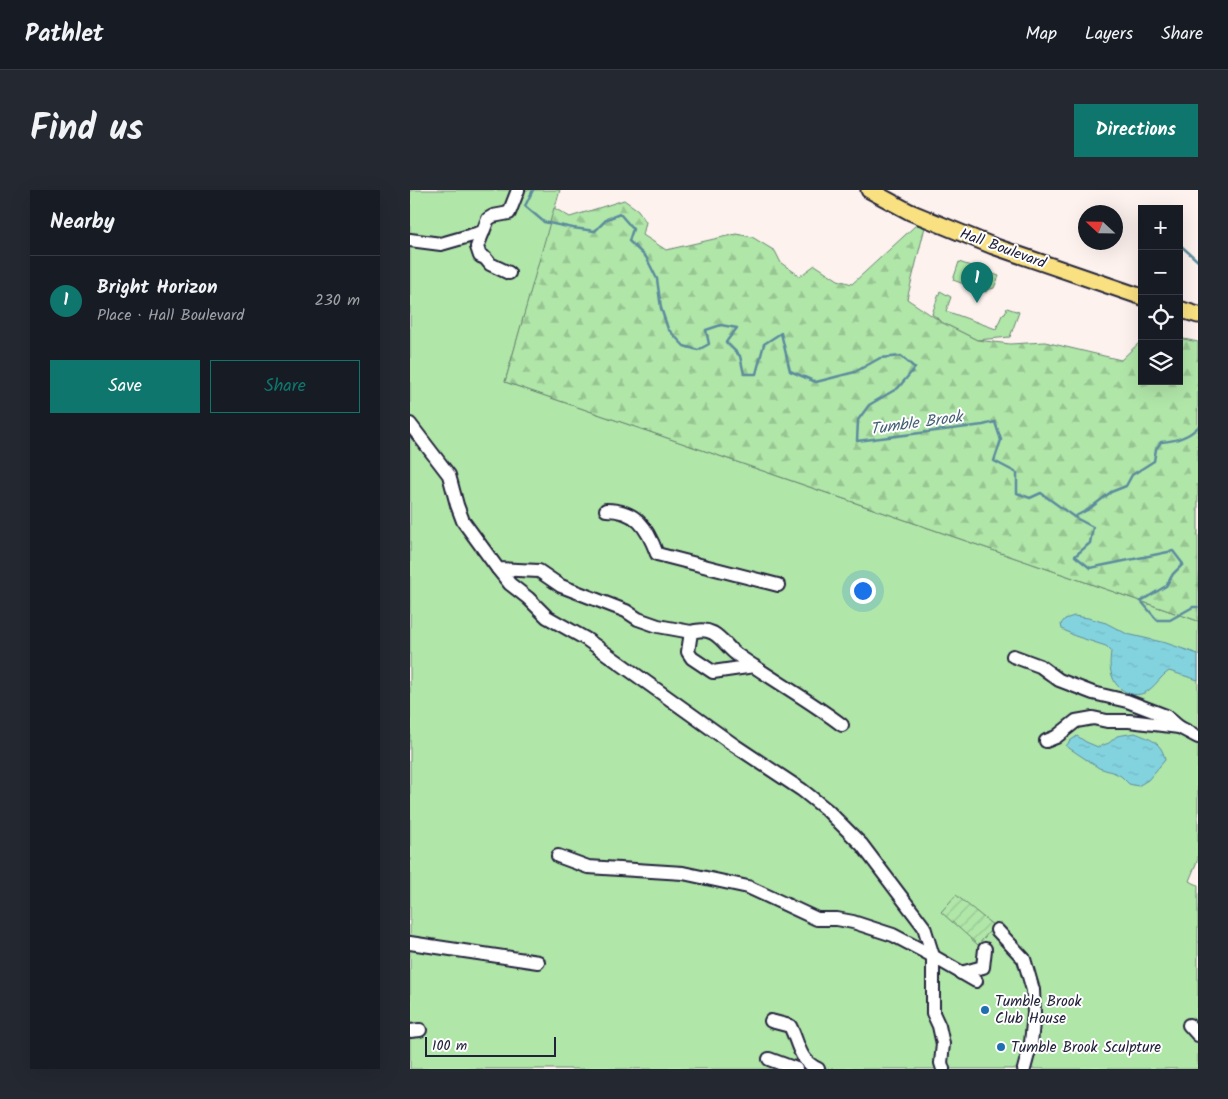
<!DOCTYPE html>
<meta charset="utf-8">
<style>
body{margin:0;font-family:Kalam,sans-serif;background:#242831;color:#f1f3f6}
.controls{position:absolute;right:15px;top:15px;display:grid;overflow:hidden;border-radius:0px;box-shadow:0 5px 20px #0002}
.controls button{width:45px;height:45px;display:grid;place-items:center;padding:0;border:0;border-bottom:1px solid #363941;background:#171b24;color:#f1f3f6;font:25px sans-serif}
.compass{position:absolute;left:668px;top:15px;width:45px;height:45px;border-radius:50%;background:#171b24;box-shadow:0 5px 20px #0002;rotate:292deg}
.scale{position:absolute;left:15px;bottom:12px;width:131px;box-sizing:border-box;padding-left:5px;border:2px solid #22223b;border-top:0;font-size:14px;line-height:18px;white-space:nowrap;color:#22223b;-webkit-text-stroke:4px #fff;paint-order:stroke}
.you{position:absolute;left:452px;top:400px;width:18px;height:18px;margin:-12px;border:4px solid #fff;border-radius:50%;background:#1a73e8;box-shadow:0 0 0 8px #1a73e833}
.badge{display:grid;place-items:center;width:32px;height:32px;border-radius:50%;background:#0f766e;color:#fff;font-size:16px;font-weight:700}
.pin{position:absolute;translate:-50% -41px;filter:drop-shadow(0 1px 2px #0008)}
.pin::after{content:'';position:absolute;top:26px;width:18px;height:15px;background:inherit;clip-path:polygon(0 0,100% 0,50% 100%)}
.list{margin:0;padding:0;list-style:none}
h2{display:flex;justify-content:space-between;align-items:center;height:65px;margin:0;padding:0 20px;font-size:21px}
h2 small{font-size:16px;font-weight:400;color:#9ea1a6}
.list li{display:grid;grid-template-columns:32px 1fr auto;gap:15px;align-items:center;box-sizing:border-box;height:90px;padding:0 20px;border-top:1px solid #363941}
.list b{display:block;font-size:19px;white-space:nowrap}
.list p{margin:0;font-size:16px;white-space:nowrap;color:#9ea1a6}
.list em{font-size:16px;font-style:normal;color:#9ea1a6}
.actions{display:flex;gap:10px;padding:15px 20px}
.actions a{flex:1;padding:11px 0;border:1px solid #0f766e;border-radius:0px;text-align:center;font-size:18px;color:#0f766e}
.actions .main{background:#0f766e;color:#fff}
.icon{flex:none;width:28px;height:28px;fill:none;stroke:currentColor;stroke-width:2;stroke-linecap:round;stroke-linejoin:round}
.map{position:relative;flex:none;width:788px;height:879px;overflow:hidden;border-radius:0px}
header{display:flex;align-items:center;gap:30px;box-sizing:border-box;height:70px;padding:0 25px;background:#171b24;border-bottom:1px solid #363941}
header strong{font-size:24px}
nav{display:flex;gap:28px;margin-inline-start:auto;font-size:18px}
.intro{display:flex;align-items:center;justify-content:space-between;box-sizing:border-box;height:120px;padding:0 30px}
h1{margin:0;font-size:35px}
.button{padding:12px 22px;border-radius:0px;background:#0f766e;color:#fff;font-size:18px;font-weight:700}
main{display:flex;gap:30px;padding:0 30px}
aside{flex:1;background:#171b24;border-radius:0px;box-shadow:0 5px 20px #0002}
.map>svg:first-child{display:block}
.green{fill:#b0e6a8;stroke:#698472}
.forest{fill:url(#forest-firs);stroke:#698472}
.garden{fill:url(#garden-furrows);stroke:#698472}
.water{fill:url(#water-ripples);stroke:#5c8c9d}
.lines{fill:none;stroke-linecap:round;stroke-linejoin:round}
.stream{stroke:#5c8c9d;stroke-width:2.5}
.minor-casing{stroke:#22223b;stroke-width:16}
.major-casing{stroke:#22223b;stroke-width:19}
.minor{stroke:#fff;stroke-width:12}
.major{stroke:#f9e181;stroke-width:15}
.poi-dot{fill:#1f6fb2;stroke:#fff;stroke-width:2}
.labels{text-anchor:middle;stroke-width:4;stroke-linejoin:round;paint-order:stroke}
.street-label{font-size:15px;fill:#22223b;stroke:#fff}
.poi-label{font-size:15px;fill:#22223b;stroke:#fff;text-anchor:start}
.water-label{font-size:16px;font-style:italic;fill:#446074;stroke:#fff}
</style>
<header>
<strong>Pathlet</strong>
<nav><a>Map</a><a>Layers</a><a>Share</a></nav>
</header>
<div class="intro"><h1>Find us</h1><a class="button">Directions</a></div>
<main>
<aside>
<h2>Nearby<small></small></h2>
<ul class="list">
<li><span class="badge">1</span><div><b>Bright Horizon</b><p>Place · Hall Boulevard</p></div><em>230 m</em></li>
</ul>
<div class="actions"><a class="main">Save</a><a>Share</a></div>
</aside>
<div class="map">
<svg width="788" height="879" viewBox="0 0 788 879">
<defs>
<pattern id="forest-firs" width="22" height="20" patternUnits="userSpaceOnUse" patternTransform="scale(1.25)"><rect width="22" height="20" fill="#b0e6a8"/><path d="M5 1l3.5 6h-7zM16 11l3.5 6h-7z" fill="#97c592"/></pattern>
<pattern id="garden-furrows" width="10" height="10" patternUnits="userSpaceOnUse" patternTransform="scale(1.25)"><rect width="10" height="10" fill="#b0e6a8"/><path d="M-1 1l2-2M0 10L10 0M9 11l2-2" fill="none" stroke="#97c592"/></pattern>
<pattern id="water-ripples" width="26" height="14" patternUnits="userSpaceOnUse" patternTransform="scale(1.25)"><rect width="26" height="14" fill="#83d3df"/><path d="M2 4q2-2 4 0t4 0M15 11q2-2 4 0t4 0" fill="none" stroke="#71b5c0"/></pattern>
</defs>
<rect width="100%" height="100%" fill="#fdf2ee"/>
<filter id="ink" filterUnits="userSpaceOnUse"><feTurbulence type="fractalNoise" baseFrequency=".02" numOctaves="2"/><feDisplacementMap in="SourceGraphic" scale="10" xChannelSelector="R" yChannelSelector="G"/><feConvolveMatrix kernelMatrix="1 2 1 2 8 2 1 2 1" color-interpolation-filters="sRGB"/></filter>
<g filter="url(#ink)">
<g class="green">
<polygon points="0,0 150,0 95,192 788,431 788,669 779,691 788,695 788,879 0,879"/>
<polygon points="549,72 589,86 584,98 577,100 576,102 543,90"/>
<polygon points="530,101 541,107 536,121 586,139 592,125 595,124 597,118 609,122 600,147 567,150 533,133 522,124"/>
</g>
<polygon class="forest" points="214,10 228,20 236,32 233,45 256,60 326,44 342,47 365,61 371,73 390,86 405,75 428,90 442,94 506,35 515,37 497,109 533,133 567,150 600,154 635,152 711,170 731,151 732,148 732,191 769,191 769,148 788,152 788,431 95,192 144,18 160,27"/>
<polygon class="garden" points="546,705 584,736 568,755 531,722"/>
<g class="water">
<path d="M664 426 678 428 696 433 717 444 756 453 788 464V490L759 481C751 486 746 495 739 500 727 510 708 502 703 488 699 479 700 471 701 461L696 456 665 446 652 439 651 434 655 429Z"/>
<path d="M725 543C740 549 752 552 755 570L738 590 728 596 719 594 711 586 705 583 689 578 656 556 660 551 667 546 676 552 688 557 699 553 707 546Z"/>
</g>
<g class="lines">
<g class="stream">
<polyline points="123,0 115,16 134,32 163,38 185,41 197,29 210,24 223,39 219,51 236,67 247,89 251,118 258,139 274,156 288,160 299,154 296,140 311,135 327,138 316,152 330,166 334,184 346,184 354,154 371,143 380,181 406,192 445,182 470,168 491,166 505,178 488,198 459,215 448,230 447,251 573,235 585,232 591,250 584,271 607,283 607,303 620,308 631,303 664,327 683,337 680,353 665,366 680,378 763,361 773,374 763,384 756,396 731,411 747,430 760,430 783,417 788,417"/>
<polyline points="769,54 788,71"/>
<path d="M664 327 679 319 701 302 716 296 722 285 744 271 746 259 751 252C765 251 778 248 788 237"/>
</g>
<g class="minor-casing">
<g id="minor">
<polyline points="0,50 31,54 73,42"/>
<polyline points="99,83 80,74 75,68 70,66 67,57 78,29 83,26 99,23 108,0"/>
<polyline points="0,234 39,285 47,315 53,331 88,379 129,381 151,396 216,421 228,429 248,436 281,442"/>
<path d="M196 320C226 320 237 337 247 364L368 395"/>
<polyline points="88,379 100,394 118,408 137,427 176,449 324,555 392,600 417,620 452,655 514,737 523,766 523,823 529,836 533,854 531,873 533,879"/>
<polyline points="603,466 630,476 649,490 683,503 717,511 756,526 769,537"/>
<path d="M344 476 303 482 282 468 278 462 281 442C289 440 295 439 303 443 312 448 318 458 326 464 361 489 398 509 432 535"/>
<polyline points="636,551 646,547 666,531 683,528 697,531 719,531 769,537 788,547"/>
<polyline points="148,666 178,677 273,683 338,697 407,729 427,729 443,732 483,745 519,764 566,791"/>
<polyline points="587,740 614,769 623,800 624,823 621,853 614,879"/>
<polyline points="0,753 128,772"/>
<polyline points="551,783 573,777 575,759"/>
<path d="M361 831 380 836C389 853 388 870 408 879"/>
<polyline points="779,835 788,845"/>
<polyline points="0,841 10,840"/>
<polyline points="359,869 386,879"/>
</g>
</g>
<g class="major-casing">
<g id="major">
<polyline points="459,0 500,22 583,56 732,107"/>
<polyline points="769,119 788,125"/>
</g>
</g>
<use href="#minor" class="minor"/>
<use href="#major" class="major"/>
</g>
</g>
<g class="poi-dot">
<circle cx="575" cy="820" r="5"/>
<circle cx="591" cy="857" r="5"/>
</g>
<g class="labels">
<g class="street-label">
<text transform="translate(593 58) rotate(20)" y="5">Hall Boulevard</text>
</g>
<g class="poi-label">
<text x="585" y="816">Tumble Brook<tspan x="585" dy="17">Club House</tspan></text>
<text x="601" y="862">Tumble Brook Sculpture</text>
</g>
<g class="water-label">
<text transform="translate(506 232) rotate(-8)" y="6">Tumble Brook</text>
</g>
</g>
</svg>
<div class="controls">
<button>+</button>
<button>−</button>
<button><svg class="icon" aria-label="locate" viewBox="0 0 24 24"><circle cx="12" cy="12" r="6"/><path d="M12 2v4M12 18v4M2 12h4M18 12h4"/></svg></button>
<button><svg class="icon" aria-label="layers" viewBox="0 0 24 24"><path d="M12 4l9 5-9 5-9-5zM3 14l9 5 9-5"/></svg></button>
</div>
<svg class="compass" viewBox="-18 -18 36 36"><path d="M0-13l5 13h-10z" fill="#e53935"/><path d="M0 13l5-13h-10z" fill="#9ea1a6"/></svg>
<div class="scale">100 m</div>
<div class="you"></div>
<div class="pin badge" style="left:567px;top:113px">1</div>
</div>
</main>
